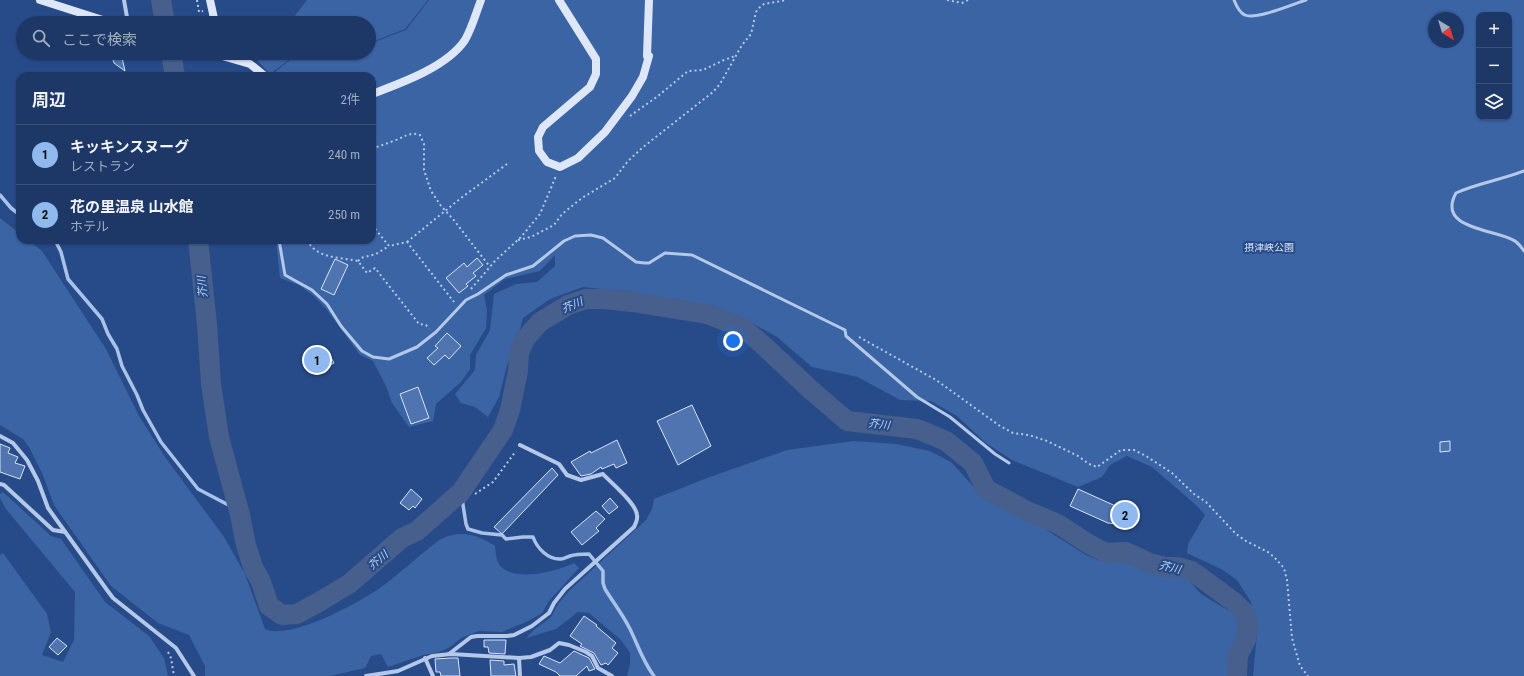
<!DOCTYPE html>
<html lang="ja">
<meta charset="utf-8">
<style>
body{margin:0;font-family:"Roboto Condensed","Noto Sans JP",sans-serif;background:#2a4370;color:#f1f3f6}
.controls{position:absolute;right:12px;top:12px;display:grid;overflow:hidden;border-radius:8px;box-shadow:0 1px 3px #0004}
.controls button{width:36px;height:36px;display:grid;place-items:center;padding:0;border:0;border-bottom:1px solid #3b527b;background:#1d3867;color:#f1f3f6;font:20px sans-serif}
.compass{position:absolute;left:1428px;top:12px;width:36px;height:36px;border-radius:50%;background:#1d3867;box-shadow:0 1px 3px #0004;rotate:142deg}
.you{position:absolute;left:733px;top:341px;width:14px;height:14px;margin:-10px;border:3px solid #fff;border-radius:50%;background:#1a73e8;box-shadow:0 0 0 6px #1a73e833}
.badge{display:grid;place-items:center;width:26px;height:26px;border-radius:50%;background:#90b9f0;color:#111;font-size:13px;font-weight:700}
.pin{position:absolute;translate:-50% -50%;border:2px solid #fff;box-shadow:0 1px 4px #0006}
.list{margin:0;padding:0;list-style:none}
h2{display:flex;justify-content:space-between;align-items:center;height:52px;margin:0;padding:0 16px;font-size:17px}
h2 small{font-size:13px;font-weight:400;color:#a0acc0}
.list li{display:grid;grid-template-columns:26px 1fr auto;gap:12px;align-items:center;box-sizing:border-box;height:60px;padding:0 16px;border-top:1px solid #3b527b}
.list b{display:block;font-size:15px;white-space:nowrap}
.list p{margin:0;font-size:13px;white-space:nowrap;color:#a0acc0}
.list em{font-size:13px;font-style:normal;color:#a0acc0}
.icon{flex:none;width:22px;height:22px;fill:none;stroke:currentColor;stroke-width:2;stroke-linecap:round;stroke-linejoin:round}
.map{position:relative;flex:none;width:1524px;height:676px;overflow:hidden}
.search{position:absolute;background:#1d3867;box-shadow:0 1px 3px #0004;left:16px;top:16px;width:360px;height:44px;display:flex;align-items:center;gap:10px;box-sizing:border-box;padding:0 14px;border-radius:22px;color:#a0acc0;font-size:15px}
.panel{position:absolute;background:#1d3867;box-shadow:0 1px 3px #0004;left:16px;top:72px;width:360px;height:172px;border-radius:12px}
.map>svg:first-child{display:block}
.green{fill:#3b64a5;fill-rule:evenodd}
.lines{fill:none;stroke-linecap:round;stroke-linejoin:round}
.stream{stroke:#a8c2e9;stroke-width:3.5}
.river{stroke:#465f8c;stroke-width:20}
.building{fill:#4f74b0;stroke:#d8e4f7}
.path{stroke:#b4c8e9;stroke-width:2;stroke-dasharray:2 3;stroke-linecap:butt}
.lane{stroke:#b4c8e9;stroke-width:3}
.street{stroke:#b4c8e9;stroke-width:4}
.secondary{stroke:#dee7f8;stroke-width:8}
.labels{text-anchor:middle;stroke-width:4;stroke-linejoin:round;paint-order:stroke}
.park-label{font-size:10px;fill:#d8e4f7;stroke:#274b89}
.water-label{font-size:11px;font-style:italic;fill:#bfd2f0;stroke:#274b89}
</style>
<div class="map">
<svg width="1524" height="676" viewBox="0 0 1524 676">
<rect width="100%" height="100%" fill="#274b89"/>
<g class="green">
<polygon points="307,0 428,0 405,29 369,43 369,23 285,23 290,22"/>
<path d="M429 0H1524V676H1253L1257 634 1251 602 1237 580 1221 569 1187 553 1188 544 1205 515 1196 505 1152 467 1127 456 1110 465 1102 477 1078 487 1012 460 986 443 957 416 931 401 900 400 858 377 812 367 777 337 752 323 714 306 621 291 583 287 550 299 523 318 516 343 507 365 499 397 488 417 475 407 461 403 455 394 475 370 476 355 490 330 494 294 516 284 537 282 555 266V255L540 271 505 279 484 295 487 310 486 328 470 355V369L461 382 436 404 433 421 409 427 392 403 386 386 373 361 360 355 327 310 315 297 299 285 280 278 276 240H372V76H272L271 75 299 53H329L334 57 345 53H369V44L406 30ZM1479 15H1509V117H1479ZM1434 18H1458V42H1434Z"/>
<polygon points="255,53 298,53 270,74 258,61"/>
<path d="M0 218 20 234V240H28L42 251 106 349 139 416 165 457 224 537 245 574 265 629C290 641 363 601 384 585 400 573 414 560 429 548 433 545 437 541 441 539 460 529 480 535 495 546 496 554 496 565 504 569 521 581 557 571 574 563L579 568 549 601 542 613 528 621 502 632 479 631 461 638 450 647 439 652 423 655 388 667 381 654 371 656 365 668 330 676H205V666L189 635 158 623 111 586 54 505 42 473 29 447 23 439 0 425Z"/>
<polygon points="854,441 896,444 930,451 951,462 984,498 1040,526 1086,555 1100,561 1125,560 1187,578 1201,594 1234,614 1240,621 1239,633 1231,654 1230,676 627,676 630,664 630,653 621,640 589,613 578,612 556,629 526,638 535,629 551,617 558,604 569,591 646,520 652,509 654,499 707,478 787,450"/>
<polygon points="3,492 51,536 61,539 105,602 149,636 164,658 168,676 0,676 0,555 3,553 47,614 51,632 42,655 63,662 74,640 75,592 6,509 0,498 0,494"/>
</g>
<g class="lines">
<g class="stream">
<polyline points="0,195 11,208 20,215"/>
<polyline points="55,240 61,252 68,279 102,319 108,334 117,349 122,366 137,395 143,410 161,442 198,489 238,510"/>
<path d="M461 492 466 524 468 529 482 533 502 535 506 539 523 537H533C537 548 548 560 561 559 564 559 567 557 570 556 576 554 583 554 589 554L603 571V583L605 589C613 602 623 615 630 629 638 645 643 662 654 676"/>
</g>
<g class="river">
<polyline points="161,0 165,23"/>
<polyline points="171,53 175,76"/>
<polyline points="198,240 207,324 211,384 219,437 240,515 246,545 253,567 261,582 269,606 282,615 297,614 319,602 349,584 402,538 417,531 461,492 503,430 510,410 518,371 519,353 525,339 540,322 568,305 586,299 603,299 632,302 707,314 743,328 763,345 811,390 847,421 917,429 946,441 973,463 986,489 1027,511 1058,524 1087,543 1106,553 1126,552 1150,563 1165,567 1177,567 1192,571 1234,602 1245,613 1248,626 1246,640 1238,655 1237,676"/>
</g>
</g>
<g class="building">
<polygon points="111,53 121,53 125,71 114,63"/>
<polygon points="477,258 483,265 473,273 476,276 466,284 468,286 459,293 446,278 464,263 467,267"/>
<polygon points="335,259 348,265 334,295 321,289"/>
<polygon points="447,333 461,346 449,359 445,355 434,365 427,358 438,348 435,346"/>
<polygon points="327,350 334,363 315,374 308,361"/>
<polygon points="418,387 429,418 411,424 400,394"/>
<polygon points="692,405 711,446 678,465 657,421"/>
<polygon points="617,440 627,463 616,468 614,464 602,469 601,467 591,474 581,476 571,462 590,451 591,453"/>
<polygon points="1450,441 1450,451 1440,452 1440,442"/>
<polygon points="0,444 10,448 8,453 18,457 15,463 25,466 20,479 0,472"/>
<polygon points="552,468 558,475 502,534 494,527"/>
<polygon points="411,489 422,499 415,508 413,506 409,510 400,503"/>
<polygon points="1078,489 1120,508 1120,506 1135,512 1130,525 1117,519 1116,524 1108,523 1070,506"/>
<polygon points="610,498 618,507 609,514 602,506"/>
<polygon points="596,511 605,519 596,528 599,531 582,545 571,532"/>
<polygon points="584,616 597,625 596,626 616,643 612,648 618,653 608,665 606,663 601,665 594,653 580,646 582,644 570,636"/>
<polygon points="57,638 67,646 58,655 49,647"/>
<polygon points="484,640 506,640 505,654 489,653 488,647 484,647"/>
<polygon points="574,651 589,658 595,669 589,671 587,666 576,676 560,676 556,672 539,664 544,656 560,663"/>
<polygon points="451,658 458,658 460,676 441,676 440,672 436,672 435,659"/>
<polygon points="490,660 504,661 504,665 514,664 516,676 491,676"/>
</g>
<g class="lines">
<g class="path">
<polyline points="197,0 199,12 203,11"/>
<polyline points="947,0 962,3 968,0"/>
<polyline points="630,116 658,96 688,71 703,70 724,60 735,56"/>
<path d="M372 149C379 146 386 144 393 141 403 138 410 131 420 135L424 144V170L431 191 441 206 453 219 490 267"/>
<polyline points="372,225 389,246 407,242 454,302"/>
<path d="M307 240C317 259 339 257 358 261L367 273 375 268 419 324 426 325 429 329"/>
<polyline points="518,240 531,237 554,225 562,214 582,198 615,178 628,161 642,148 713,92 720,84 742,45 751,34 756,12 759,8 764,4 787,0"/>
<polyline points="407,242 461,198 507,164"/>
<polyline points="358,261 361,258 376,254 389,246"/>
<polyline points="471,289 495,261 521,237 540,214 556,176"/>
<polyline points="859,337 936,380 1000,426 1013,433 1029,435 1047,441 1078,456 1089,464 1097,467 1121,450 1134,450 1146,456 1172,473 1194,494 1206,502 1236,534 1246,541 1268,552 1274,557 1284,568 1287,580 1292,638 1300,666 1308,676"/>
<polyline points="475,494 493,482 516,451"/>
<polyline points="168,652 171,658 174,676"/>
</g>
<g class="lane">
<path d="M1234 0C1236 5 1239 13 1245 15 1256 20 1293 4 1306 0"/>
<path d="M1524 171C1501 180 1478 183 1456 193 1436 229 1494 229 1513 240 1518 242 1521 247 1524 251"/>
<polyline points="279,240 285,275 312,290 327,304 341,326 362,351 373,357 389,359 417,347 436,332 466,300 478,294 506,275 533,266 564,241 575,236 591,235 603,238 636,262 644,263 649,263 665,253 692,255 845,330 846,336 917,397 950,417 995,454 1009,463"/>
</g>
<g class="street">
<polyline points="124,0 128,23"/>
<polyline points="0,436 13,443 27,460 38,481 48,508 107,590 113,598 176,648 194,676"/>
<polyline points="0,484 4,485 53,530 65,532"/>
<path d="M449 654 471 637 477 636H507L514 635 532 626 549 613 554 603 565 589 634 527C636 523 638 519 637 515 636 503 611 483 603 474L581 480 567 475 559 464 520 445"/>
<polyline points="425,658 433,676"/>
<polyline points="519,658 520,676"/>
<polyline points="366,676 398,671 432,656 451,654 519,658 531,657 550,650 559,643 569,645 586,652 592,656 598,668 612,676"/>
</g>
<g class="secondary">
<polyline points="40,0 112,23"/>
<polyline points="210,0 215,23"/>
<polyline points="559,0 596,59 596,74 590,87 543,127 538,137 539,151 547,162 560,167 578,158 605,132 632,96 643,77 649,56 647,56 649,0"/>
<polyline points="212,53 250,64 265,76"/>
<path d="M372 94C401 83 447 67 465 40 472 28 476 13 481 0"/>
</g>
</g>
<g class="labels">
<g class="park-label">
<text x="1269" y="251">摂津峡公園</text>
</g>
<g class="water-label">
<text transform="translate(202 287) rotate(-95)" y="4">芥川</text>
<text transform="translate(572 305) rotate(-23)" y="4">芥川</text>
<text transform="translate(879 424) rotate(6)" y="4">芥川</text>
<text transform="translate(378 560) rotate(-41)" y="4">芥川</text>
<text transform="translate(1170 567) rotate(13)" y="4">芥川</text>
</g>
</g>
</svg>
<div class="controls">
<button>+</button>
<button>−</button>
<button><svg class="icon" aria-label="layers" viewBox="0 0 24 24"><path d="M12 4l9 5-9 5-9-5zM3 14l9 5 9-5"/></svg></button>
</div>
<svg class="compass" viewBox="-18 -18 36 36"><path d="M0-13l5 13h-10z" fill="#e53935"/><path d="M0 13l5-13h-10z" fill="#a0acc0"/></svg>
<div class="you"></div>
<div class="pin badge" style="left:317px;top:360px">1</div>
<div class="pin badge" style="left:1125px;top:515px">2</div>
<div class="search"><svg class="icon" aria-label="search" viewBox="0 0 24 24"><circle cx="10" cy="10" r="6"/><path d="M15 15l6 6"/></svg>ここで検索</div>
<section class="panel">
<h2>周辺<small>2件</small></h2>
<ul class="list">
<li><span class="badge">1</span><div><b>キッキンスヌーグ</b><p>レストラン</p></div><em>240 m</em></li>
<li><span class="badge">2</span><div><b>花の里温泉 山水館</b><p>ホテル</p></div><em>250 m</em></li>
</ul>
</section>
</div>
